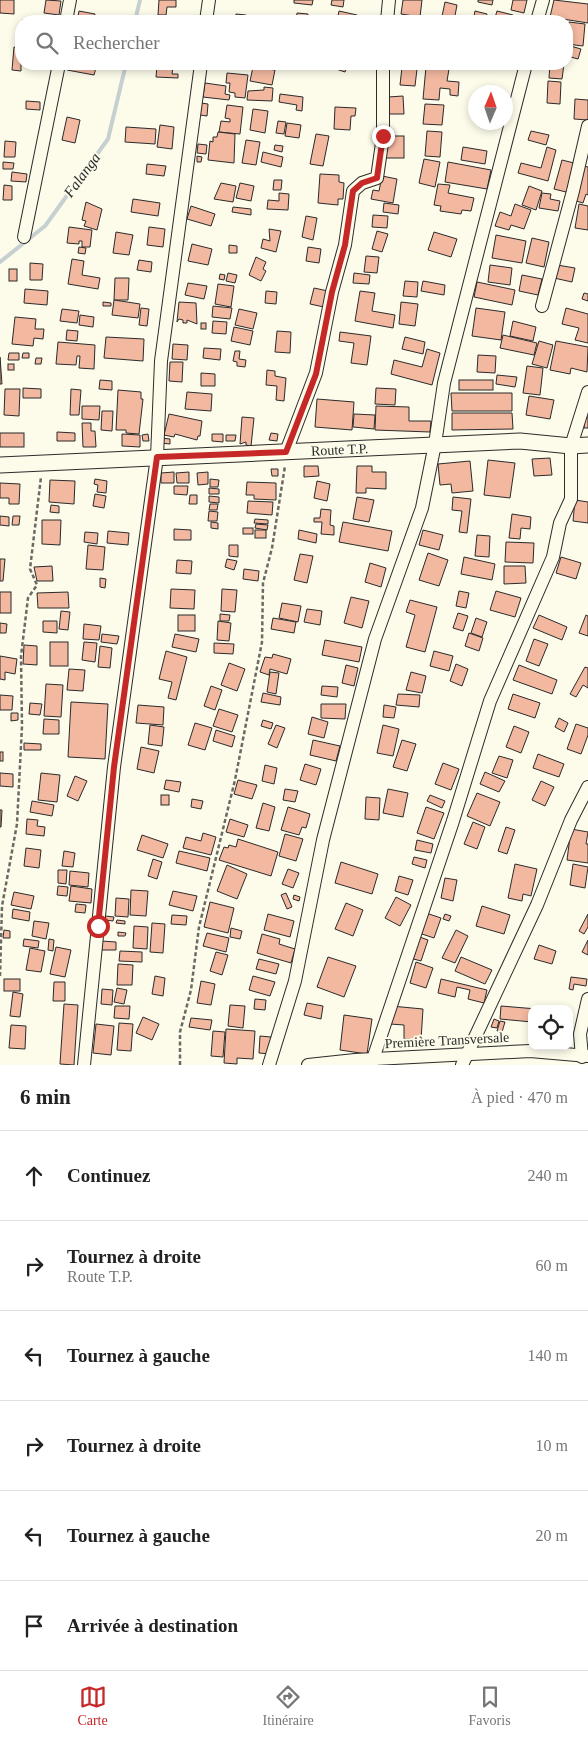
<!DOCTYPE html>
<html lang="fr">
<meta charset="utf-8">
<style>
body{margin:0;font-family:"Times New Roman",serif;background:#f2f2f2;color:#222}
.controls{position:absolute;right:15px;bottom:15px;display:grid;overflow:hidden;border-radius:10px;box-shadow:0 2px 8px #0003}
.controls button{width:45px;height:45px;display:grid;place-items:center;padding:0;border:0;border-bottom:1px solid #e0e0e0;background:#fff;color:#222;font:25px sans-serif}
.compass{position:absolute;left:468px;top:85px;width:45px;height:45px;border-radius:50%;background:#fff;box-shadow:0 2px 8px #0003;rotate:2deg}
.stop{position:absolute;width:15px;height:15px;margin:-11px;border:4px solid #c62828;border-radius:50%;background:#fff}
.stop.end{background:#c62828;border-color:#fff;box-shadow:0 1px 5px #0008}
.list{margin:0;padding:0;list-style:none}
h2{display:flex;justify-content:space-between;align-items:center;height:65px;margin:0;padding:0 20px;font-size:21px}
h2 small{font-size:16px;font-weight:400;color:#767676}
.list li{display:grid;grid-template-columns:32px 1fr auto;gap:15px;align-items:center;box-sizing:border-box;height:90px;padding:0 20px;border-top:1px solid #e0e0e0}
.list b{display:block;font-size:19px;white-space:nowrap}
.list p{margin:0;font-size:16px;white-space:nowrap;color:#767676}
.list em{font-size:16px;font-style:normal;color:#767676}
.icon{flex:none;width:28px;height:28px;fill:none;stroke:currentColor;stroke-width:2;stroke-linecap:round;stroke-linejoin:round}
.map{position:relative;flex:none;width:588px;height:1065px;overflow:hidden}
.search{position:absolute;background:#fff;box-shadow:0 2px 8px #0003;left:15px;right:15px;top:15px;height:55px;display:flex;align-items:center;gap:12px;box-sizing:border-box;padding:0 18px;border-radius:20px;color:#767676;font-size:19px}
.sheet{height:605px;background:#fff}
nav{display:flex;justify-content:space-around;align-items:center;box-sizing:border-box;height:70px;border-top:1px solid #e0e0e0;background:#fff;font-size:14px;color:#767676}
nav a{display:grid;justify-items:center;gap:2px}
nav .on{color:#c62828}
.map>svg:first-child{display:block}
.lines{fill:none;stroke-linecap:round;stroke-linejoin:round}
.stream{stroke:#c7d0d0;stroke-width:4}
.building{fill:#f2b8a0;stroke:#2b2b2b}
.minor-casing{stroke:#2b2b2b;stroke-width:14}
.tertiary-casing{stroke:#2b2b2b;stroke-width:17}
.path{stroke:#6a6964;stroke-width:2.5;stroke-dasharray:4 2.5;stroke-linecap:butt}
.minor{stroke:#fdfbea;stroke-width:12}
.tertiary{stroke:#fdfbea;stroke-width:15}
.route{stroke:#c62828;stroke-width:6}
.labels{text-anchor:middle;stroke-width:4;stroke-linejoin:round;paint-order:stroke}
.street-label{font-size:14px;fill:#2b2b2b;stroke:#fdfbea}
.water-label{font-size:15px;font-style:italic;fill:#2b2b2b;stroke:#fdfbea}
</style>
<div class="map">
<svg width="588" height="1065" viewBox="0 0 588 1065">
<rect width="100%" height="100%" fill="#fdfbea"/>
<g class="lines">
<g class="stream">
<polyline points="135,21 140,0"/>
<polyline points="0,262 45,226 108,139 126,64"/>
</g>
</g>
<g class="building">
<polygon points="0,0 14,0 14,14 0,13"/>
<polygon points="46,0 61,1 59,15 44,13"/>
<polygon points="159,0 176,0 176,7 167,7 166,15 158,15"/>
<polygon points="294,0 313,0 312,5 294,3"/>
<polygon points="332,0 344,0 343,7 331,5"/>
<polygon points="403,0 422,0 420,17 401,14"/>
<polygon points="478,0 493,0 492,5 478,2"/>
<polygon points="513,0 527,0 524,13 511,10"/>
<polygon points="554,0 588,4 588,23 550,17"/>
<polygon points="445,2 457,5 454,21 441,21"/>
<polygon points="79,11 95,14 94,21 77,21"/>
<polygon points="339,11 357,15 356,21 337,21"/>
<polygon points="475,11 487,14 485,21 473,21"/>
<polygon points="497,11 513,15 512,21 494,21"/>
<polygon points="297,13 308,14 307,21 296,21"/>
<polygon points="236,14 246,15 246,21 235,21"/>
<rect x="159" y="19" width="18" height="2"/>
<polygon points="22,20 52,21 22,21"/>
<polygon points="569,22 585,24 583,46 567,44"/>
<polygon points="567,45 581,49 578,59 567,56"/>
<polygon points="14,47 21,48 21,71 12,70"/>
<polygon points="68,64 97,64 94,75 67,70"/>
<polygon points="167,64 184,64 184,66"/>
<polygon points="254,64 270,64 269,67"/>
<polygon points="334,64 348,64 345,72 333,68"/>
<polygon points="550,64 564,64 562,79 549,78"/>
<polygon points="157,66 173,67 172,74 178,74 178,78 156,77"/>
<polygon points="253,67 275,70 272,85 250,81"/>
<polygon points="402,67 417,69 415,86 400,85"/>
<polygon points="426,67 449,69 447,81 459,82 458,96 450,95 450,89 440,88 439,100 423,99"/>
<polygon points="227,73 248,75 245,98 235,97 235,93 229,92 230,83 226,83"/>
<polygon points="548,81 561,82 560,104 547,103"/>
<polygon points="205,83 226,86 225,94 230,95 229,100 203,97"/>
<polygon points="264,87 273,88 272,101 247,100 248,91 264,90"/>
<polygon points="280,94 303,97 302,111 296,110 297,105 279,102"/>
<polygon points="403,96 404,114 388,114 388,97"/>
<polygon points="575,99 588,100 588,120 574,119"/>
<polygon points="26,101 40,102 40,110 26,109"/>
<polygon points="201,103 208,104 207,116 200,115"/>
<polygon points="425,104 444,105 442,125 423,124"/>
<polygon points="227,105 243,107 240,134 219,132 221,121 230,122 230,119 225,118"/>
<polygon points="335,107 356,108 355,116 351,116 350,130 334,129"/>
<polygon points="253,109 268,111 265,133 250,130"/>
<polygon points="67,117 80,120 75,143 62,140"/>
<polygon points="278,121 286,122 284,134 276,133"/>
<polygon points="287,123 301,125 299,138 285,136"/>
<polygon points="160,125 174,127 172,149 157,147"/>
<polygon points="126,127 156,129 155,144 125,142"/>
<polygon points="427,131 442,132 440,157 425,156"/>
<polygon points="531,131 549,135 546,145 528,140"/>
<polygon points="218,132 235,134 234,163 208,160 210,141 213,142 213,137 217,137"/>
<polygon points="316,134 329,136 323,166 310,164"/>
<rect x="386" y="136" width="18" height="22"/>
<polygon points="246,140 260,142 256,165 242,163"/>
<polygon points="5,141 16,142 15,157 4,157"/>
<polygon points="198,144 207,145 206,154 197,153"/>
<polygon points="275,145 283,146 282,152 274,150"/>
<polygon points="463,147 487,151 485,164 461,160"/>
<polygon points="547,147 556,150 548,181 518,173 521,163 541,168"/>
<polygon points="263,152 283,157 281,167 261,162"/>
<polygon points="197,156 202,157 201,162 197,162"/>
<polygon points="424,159 440,162 435,187 419,183"/>
<polygon points="562,160 578,164 570,193 554,189"/>
<polygon points="3,162 14,163 13,169 3,169"/>
<polygon points="448,162 491,170 487,189 445,182"/>
<polygon points="147,164 166,166 164,176 146,174"/>
<polygon points="584,166 588,167 588,195 586,194 583,203 576,201 579,192 576,191"/>
<polygon points="12,172 27,174 26,182 11,181"/>
<polygon points="320,174 339,175 339,182 344,183 343,199 338,199 338,205 318,203"/>
<polygon points="382,176 397,179 393,203 371,199 373,190 379,191"/>
<polygon points="274,180 282,180 281,190 273,190"/>
<polygon points="221,183 236,186 233,202 214,199"/>
<polygon points="240,183 254,186 251,201 236,198"/>
<polygon points="438,184 450,185 448,193 474,198 471,211 462,210 461,214 440,211 441,206 434,205"/>
<polygon points="4,185 12,186 12,200 3,200"/>
<polygon points="529,186 542,191 536,210 522,205"/>
<polygon points="279,193 289,194 288,210 267,209 268,200 279,201"/>
<polygon points="542,193 551,194 550,199 560,201 558,211 539,208"/>
<polygon points="133,199 160,203 158,216 131,212"/>
<polygon points="86,202 102,209 97,230 84,226 86,221 82,220"/>
<polygon points="384,203 399,205 398,214 383,212"/>
<polygon points="515,204 531,210 524,229 511,225 509,230 495,226 500,212 511,216"/>
<polygon points="579,204 588,206 588,230 575,228"/>
<polygon points="191,206 215,214 211,226 187,219"/>
<polygon points="233,207 251,209 251,215 232,212"/>
<polygon points="373,215 388,216 387,228 372,227"/>
<polygon points="306,216 317,218 313,240 302,237"/>
<polygon points="69,227 92,230 90,247 82,247 82,241 79,241 79,244 67,243"/>
<polygon points="149,227 165,229 163,247 147,245"/>
<polygon points="269,229 281,231 276,252 261,248 263,239 270,241"/>
<polygon points="377,231 388,234 382,252 372,249"/>
<polygon points="116,232 133,235 129,255 113,253"/>
<polygon points="434,232 457,239 451,257 428,250"/>
<polygon points="496,235 526,241 522,263 492,258"/>
<polygon points="532,238 549,242 544,267 526,263"/>
<polygon points="192,244 212,249 208,265 188,261"/>
<polygon points="229,245 237,246 237,253 229,253"/>
<polygon points="79,247 86,248 85,254 78,253"/>
<polygon points="308,247 321,249 319,263 306,261"/>
<polygon points="366,256 379,257 377,273 364,272"/>
<polygon points="256,257 266,262 263,269 266,271 261,281 249,275"/>
<polygon points="72,259 84,261 82,275 100,278 98,289 68,284"/>
<polygon points="139,260 152,262 151,272 137,270"/>
<polygon points="30,263 43,264 42,280 30,280"/>
<polygon points="490,265 512,268 510,285 488,282"/>
<polygon points="557,265 575,268 572,282 554,278"/>
<rect x="9" y="269" width="8" height="12"/>
<polygon points="228,273 237,275 235,283 226,281"/>
<polygon points="354,273 370,275 369,284 353,283"/>
<polygon points="220,274 225,275 224,280 219,279"/>
<polygon points="522,275 542,279 538,295 519,291"/>
<polygon points="115,278 129,278 128,300 114,300"/>
<polygon points="405,281 418,282 417,297 403,296"/>
<polygon points="423,281 445,285 444,295 421,291"/>
<polygon points="477,282 515,290 512,305 474,297"/>
<polygon points="188,283 207,286 204,299 185,295"/>
<polygon points="218,284 234,286 231,307 215,304"/>
<polygon points="314,288 328,291 324,307 310,304"/>
<polygon points="25,289 48,291 47,305 24,303"/>
<polygon points="266,291 277,292 276,304 265,303"/>
<polygon points="360,291 375,293 372,311 395,315 393,328 355,321"/>
<polygon points="584,293 588,294 588,301 582,299"/>
<polygon points="114,300 140,304 138,318 112,315"/>
<polygon points="103,302 111,303 111,306 103,306"/>
<polygon points="179,302 196,303 197,324 187,320 187,323 183,323 183,320 179,319 177,322"/>
<polygon points="401,302 418,304 415,326 399,324"/>
<polygon points="213,306 232,308 230,319 212,317"/>
<polygon points="141,308 149,309 147,326 139,325"/>
<polygon points="476,308 505,312 501,340 472,336"/>
<polygon points="566,308 588,314 588,343 575,340 579,328 562,324"/>
<polygon points="62,309 79,311 77,323 60,321"/>
<polygon points="239,309 257,313 253,329 235,325"/>
<polygon points="80,315 94,317 93,327 79,325"/>
<polygon points="15,317 36,319 35,329 44,329 43,339 34,338 33,346 12,344"/>
<polygon points="213,321 227,322 226,334 212,333"/>
<polygon points="513,321 536,327 533,341 510,336"/>
<rect x="201" y="323" width="5" height="6"/>
<polygon points="234,327 253,331 250,345 231,341"/>
<polygon points="67,330 78,331 77,341 66,340"/>
<polygon points="277,331 291,332 290,353 275,352"/>
<polygon points="340,332 371,336 367,365 351,363 354,343 339,341"/>
<polygon points="503,335 537,343 534,355 500,348"/>
<polygon points="106,337 144,339 143,361 104,358"/>
<polygon points="405,337 425,342 423,354 402,349"/>
<polygon points="539,341 553,345 547,368 532,364"/>
<polygon points="556,341 588,347 587,372 571,368 570,374 550,370"/>
<polygon points="58,342 95,345 94,369 79,368 80,356 77,356 76,365 56,364"/>
<polygon points="173,344 188,345 187,360 172,359"/>
<polygon points="204,348 221,349 220,360 203,358"/>
<polygon points="427,349 440,353 432,385 391,374 394,360 422,367"/>
<polygon points="235,351 240,351 239,359 246,360 245,367 237,366 237,362 233,361"/>
<polygon points="9,353 19,353 19,360 8,360"/>
<polygon points="23,353 29,353 29,358 22,358"/>
<polygon points="478,355 496,356 495,373 477,372"/>
<polygon points="0,357 2,384 0,384"/>
<polygon points="36,358 42,358 41,364 35,364"/>
<polygon points="170,362 183,362 182,382 169,381"/>
<rect x="8" y="364" width="6" height="6"/>
<polygon points="527,366 543,368 540,395 523,393"/>
<polygon points="267,370 275,371 275,376 286,378 284,401 276,400 277,386 266,385"/>
<polygon points="201,373 215,374 215,386 201,386"/>
<polygon points="497,375 517,377 515,387 496,384"/>
<polygon points="100,380 112,381 112,390 99,389"/>
<rect x="459" y="380" width="34" height="10"/>
<polygon points="23,388 41,389 41,398 23,398"/>
<polygon points="376,388 396,389 395,405 375,404"/>
<polygon points="5,389 20,389 19,416 4,415"/>
<polygon points="71,389 81,390 79,415 70,415"/>
<polygon points="118,390 141,392 141,399 143,399 139,434 126,433 126,430 116,430"/>
<polygon points="187,392 212,394 211,411 185,409"/>
<polygon points="451,393 512,393 512,411 452,411"/>
<polygon points="529,396 554,400 550,419 526,415"/>
<polygon points="317,399 354,402 352,430 315,427"/>
<polygon points="82,406 100,406 99,420 82,419"/>
<polygon points="376,406 409,407 409,421 431,421 430,432 375,430"/>
<polygon points="102,411 113,411 112,431 101,430"/>
<polygon points="452,413 512,413 513,429 452,430"/>
<polygon points="169,414 202,421 200,436 198,436 197,440 175,434 174,437 164,435"/>
<polygon points="354,414 375,415 374,429 353,427"/>
<polygon points="242,417 254,418 251,446 246,445 246,442 240,444"/>
<polygon points="585,417 588,417 588,428 584,428"/>
<polygon points="82,423 91,423 91,431 95,431 96,447 83,447"/>
<polygon points="57,432 75,433 75,441 57,441"/>
<rect x="0" y="433" width="24" height="14"/>
<polygon points="271,433 278,434 277,441 269,440"/>
<polygon points="122,434 140,435 140,447 122,446"/>
<polygon points="148,434 149,441 143,441 142,435"/>
<polygon points="212,434 223,434 223,442 212,441"/>
<polygon points="226,435 236,435 235,441 226,441"/>
<polygon points="161,438 170,439 170,444 160,443"/>
<polygon points="550,458 552,475 534,476 532,459"/>
<polygon points="488,460 515,463 510,498 484,495"/>
<polygon points="470,461 473,491 452,493 451,484 440,485 438,464"/>
<polygon points="304,466 318,466 319,476 304,477"/>
<polygon points="357,466 372,466 372,472 386,472 386,489 366,488 366,493 356,493"/>
<polygon points="271,469 278,469 278,476 272,476"/>
<polygon points="174,472 174,483 161,483 161,473"/>
<polygon points="189,472 189,483 177,483 176,473"/>
<polygon points="208,472 208,484 198,485 197,473"/>
<polygon points="95,479 107,481 106,493 97,492 98,485 94,484"/>
<polygon points="210,479 219,480 218,487 210,487"/>
<polygon points="50,480 75,481 74,504 49,502"/>
<polygon points="317,481 330,484 327,501 314,498"/>
<polygon points="247,482 276,483 276,500 254,499 254,495 246,495"/>
<polygon points="0,483 20,484 19,504 9,504 9,498 0,498"/>
<polygon points="174,486 188,486 187,495 174,494"/>
<polygon points="209,488 219,489 219,494 209,494"/>
<polygon points="95,494 106,496 104,508 93,506"/>
<polygon points="190,495 197,495 197,504 189,504"/>
<polygon points="209,496 219,497 219,503 209,502"/>
<polygon points="357,497 374,500 369,522 353,519"/>
<polygon points="453,497 471,499 467,533 459,532 462,511 452,510"/>
<polygon points="575,500 588,502 588,523 573,521"/>
<polygon points="248,501 273,502 272,515 247,513"/>
<polygon points="210,504 218,504 217,510 209,510"/>
<polygon points="51,505 59,506 59,513 50,512"/>
<polygon points="321,509 331,510 330,525 334,526 334,535 321,534 322,522 314,522 314,518 320,518"/>
<polygon points="209,511 218,512 217,521 208,521"/>
<polygon points="512,514 531,517 530,529 521,528 520,539 509,538"/>
<polygon points="0,516 9,517 9,526 0,525"/>
<polygon points="13,516 20,516 19,525 12,525"/>
<polygon points="255,519 268,520 268,524 254,523"/>
<polygon points="42,520 61,520 60,545 42,544"/>
<polygon points="211,522 218,523 218,529 211,528"/>
<polygon points="343,522 392,531 388,551 339,542"/>
<polygon points="256,524 268,525 267,530 255,528"/>
<rect x="243" y="528" width="10" height="6"/>
<polygon points="174,529 191,530 191,540 174,540"/>
<rect x="255" y="530" width="11" height="8"/>
<polygon points="299,530 317,534 316,543 298,539"/>
<polygon points="423,530 443,535 439,550 419,545"/>
<polygon points="108,531 129,533 128,545 107,543"/>
<polygon points="85,532 98,533 97,544 84,542"/>
<polygon points="477,535 490,536 489,557 475,556"/>
<polygon points="506,542 534,543 533,563 505,562"/>
<polygon points="88,545 105,547 103,570 86,569"/>
<polygon points="229,545 238,545 238,557 229,556"/>
<polygon points="428,553 448,560 439,586 419,580"/>
<polygon points="300,554 313,556 307,583 294,580"/>
<polygon points="464,557 495,564 492,580 461,574"/>
<polygon points="561,557 581,563 576,579 556,573"/>
<polygon points="0,559 5,559 3,581 0,581"/>
<polygon points="227,559 237,561 234,570 225,567"/>
<polygon points="177,560 192,561 191,574 176,573"/>
<polygon points="370,563 386,568 381,587 365,582"/>
<polygon points="52,566 53,581 37,581 34,567"/>
<polygon points="504,566 525,566 526,583 504,584"/>
<polygon points="244,569 259,571 258,581 243,579"/>
<polygon points="100,578 106,579 105,588 100,587"/>
<polygon points="171,589 195,590 194,609 170,608"/>
<polygon points="222,589 237,590 235,612 221,611"/>
<polygon points="459,591 469,593 466,608 456,606"/>
<polygon points="496,591 521,598 515,617 490,610"/>
<rect x="0" y="592" width="11" height="21"/>
<polygon points="68,592 69,608 38,608 37,593"/>
<polygon points="351,597 369,601 362,628 344,623"/>
<polygon points="410,600 437,607 425,652 406,647 415,615 406,612"/>
<polygon points="282,603 301,606 298,622 279,618"/>
<polygon points="307,609 322,611 320,625 304,622"/>
<polygon points="61,611 70,612 68,630 59,629"/>
<polygon points="458,613 468,616 463,631 453,628"/>
<polygon points="220,614 230,615 229,621 220,621"/>
<rect x="178" y="615" width="17" height="16"/>
<polygon points="539,615 567,627 562,640 533,628"/>
<polygon points="586,615 588,616 588,636 579,633"/>
<polygon points="273,618 296,622 294,633 271,629"/>
<polygon points="476,618 487,622 482,637 471,633"/>
<polygon points="43,621 57,621 57,633 43,632"/>
<polygon points="218,621 231,623 229,641 217,640"/>
<polygon points="0,623 7,624 6,633 0,633"/>
<polygon points="84,624 101,626 99,640 83,639"/>
<polygon points="469,633 483,638 479,651 465,646"/>
<polygon points="102,634 119,636 117,644 101,642"/>
<polygon points="175,634 199,639 196,652 172,647"/>
<polygon points="534,639 548,644 539,666 526,661"/>
<polygon points="325,640 362,647 359,662 322,655"/>
<rect x="50" y="642" width="18" height="24"/>
<polygon points="84,642 97,643 95,662 82,660"/>
<polygon points="214,643 234,644 233,654 214,653"/>
<polygon points="24,645 37,646 37,665 23,664"/>
<polygon points="100,646 112,648 110,668 98,667"/>
<polygon points="166,651 187,657 176,700 168,698 172,682 159,679"/>
<polygon points="434,651 453,656 449,671 430,666"/>
<polygon points="273,654 291,659 287,674 270,669 269,675 260,672 265,657 272,658"/>
<polygon points="0,656 17,659 15,674 5,672 5,680 0,679"/>
<polygon points="229,663 245,669 237,691 221,685"/>
<polygon points="456,664 468,669 462,686 450,681"/>
<polygon points="346,665 358,668 354,686 342,683"/>
<polygon points="519,665 557,680 552,694 513,680"/>
<polygon points="585,667 588,668 588,688 583,685 576,697 570,694"/>
<polygon points="69,669 85,670 83,691 67,690"/>
<polygon points="270,672 279,673 276,694 267,692"/>
<polygon points="411,672 426,676 422,693 406,690"/>
<polygon points="46,684 63,685 61,717 44,716"/>
<polygon points="211,686 222,690 215,710 204,706"/>
<polygon points="322,686 338,687 337,697 321,695"/>
<polygon points="263,693 281,697 280,705 261,702"/>
<polygon points="398,694 420,695 419,707 396,705"/>
<polygon points="513,694 540,703 535,718 508,709"/>
<polygon points="0,695 13,696 12,710 0,710"/>
<polygon points="71,702 108,704 105,759 68,757"/>
<polygon points="30,703 42,704 40,715 29,714"/>
<polygon points="321,704 346,704 345,719 321,718"/>
<polygon points="138,705 164,707 163,725 136,723"/>
<polygon points="384,705 396,707 394,718 383,717"/>
<polygon points="219,709 238,715 232,732 213,726"/>
<polygon points="11,713 18,713 18,720 11,721"/>
<polygon points="312,717 328,722 324,738 308,734"/>
<polygon points="559,718 568,723 564,732 555,727"/>
<polygon points="44,719 59,720 59,734 43,734"/>
<polygon points="263,720 273,723 271,729 261,726"/>
<polygon points="195,723 212,728 205,750 188,745"/>
<polygon points="576,724 588,728 588,735 581,754 567,749"/>
<polygon points="150,725 164,727 162,746 148,744"/>
<polygon points="276,725 285,728 277,748 268,744"/>
<polygon points="383,725 399,729 393,756 377,753"/>
<polygon points="514,726 529,732 521,753 506,747"/>
<polygon points="216,730 235,736 232,747 213,741"/>
<polygon points="313,740 340,746 336,761 310,755"/>
<polygon points="402,740 416,744 407,771 393,767"/>
<polygon points="24,743 41,744 41,750 24,750"/>
<polygon points="141,747 159,751 154,773 137,769"/>
<rect x="0" y="752" width="3" height="9"/>
<polygon points="538,754 564,764 559,777 533,768"/>
<polygon points="499,756 513,760 507,778 492,773"/>
<polygon points="443,763 459,769 451,790 435,784"/>
<polygon points="305,764 321,769 316,785 300,780"/>
<polygon points="265,765 277,768 274,784 262,781"/>
<polygon points="485,772 505,781 499,792 480,784"/>
<polygon points="0,773 13,774 13,787 0,786"/>
<polygon points="41,773 60,775 57,802 38,800"/>
<polygon points="75,776 87,781 78,801 67,796"/>
<polygon points="166,780 181,782 179,792 164,789"/>
<polygon points="238,780 257,785 252,799 234,794"/>
<polygon points="541,781 554,787 545,806 532,800"/>
<polygon points="285,789 298,791 295,802 283,800"/>
<polygon points="388,789 408,793 403,817 383,813"/>
<polygon points="477,793 500,802 490,826 467,816"/>
<rect x="161" y="795" width="8" height="10"/>
<polygon points="430,795 445,801 442,808 427,801"/>
<polygon points="366,797 380,798 379,820 365,819"/>
<polygon points="192,799 203,801 201,809 191,807"/>
<polygon points="32,801 54,805 52,816 30,812"/>
<polygon points="263,803 275,807 269,831 256,828"/>
<polygon points="288,807 310,814 306,828 302,827 299,835 281,830"/>
<polygon points="426,807 444,813 434,839 417,833"/>
<polygon points="0,810 2,810 1,827 0,827"/>
<polygon points="27,819 38,820 37,826 45,827 44,836 26,834"/>
<polygon points="230,819 248,825 244,837 226,832"/>
<polygon points="473,822 485,827 477,849 464,844"/>
<polygon points="506,827 515,830 507,854 498,851"/>
<polygon points="571,829 588,832 586,844 588,844 588,863 567,860"/>
<polygon points="203,833 216,837 211,855 183,848 186,837 201,841"/>
<polygon points="285,834 303,839 296,861 279,856"/>
<polygon points="142,835 168,844 163,858 137,850"/>
<polygon points="238,839 278,852 271,876 219,860 224,847 228,848 229,845 236,847"/>
<polygon points="417,840 433,844 431,853 415,850"/>
<polygon points="26,848 41,850 39,868 24,866"/>
<polygon points="64,851 75,853 73,867 62,866"/>
<polygon points="179,851 210,858 207,871 176,863"/>
<polygon points="414,857 427,860 425,868 412,864"/>
<polygon points="153,859 162,862 157,879 148,876"/>
<polygon points="341,862 378,874 372,894 335,883"/>
<polygon points="515,864 537,869 531,896 523,894 522,901 508,898"/>
<polygon points="573,864 588,867 585,888 570,885"/>
<polygon points="227,865 247,874 237,899 217,891"/>
<polygon points="288,869 299,873 293,888 282,884"/>
<polygon points="58,870 67,870 66,884 58,883"/>
<polygon points="70,871 89,873 88,887 69,885"/>
<polygon points="399,876 413,880 408,895 395,891"/>
<polygon points="445,878 457,880 453,901 441,898"/>
<polygon points="58,886 68,887 67,896 57,895"/>
<polygon points="71,886 92,889 91,903 69,901"/>
<polygon points="131,890 148,891 146,916 130,915"/>
<polygon points="173,891 197,896 193,911 169,905"/>
<polygon points="14,892 34,896 31,909 11,905"/>
<polygon points="286,893 292,907 287,909 281,895"/>
<polygon points="294,895 300,897 299,901 293,899"/>
<polygon points="396,897 411,905 400,926 385,918"/>
<polygon points="116,898 129,899 128,917 115,916"/>
<polygon points="210,902 234,908 228,933 204,927"/>
<polygon points="346,903 363,910 353,936 335,929"/>
<polygon points="76,904 86,905 85,913 75,912"/>
<polygon points="482,906 510,915 504,934 476,926"/>
<polygon points="13,909 30,912 29,921 12,918"/>
<polygon points="426,913 441,918 434,938 419,933"/>
<polygon points="268,914 294,921 290,937 264,930"/>
<polygon points="445,914 451,916 449,921 443,919"/>
<polygon points="588,914 588,927 584,934 579,931"/>
<polygon points="172,915 187,916 186,925 171,924"/>
<polygon points="105,916 114,917 113,921 105,920"/>
<polygon points="117,920 125,921 125,924 116,923"/>
<polygon points="34,921 49,923 46,939 32,936"/>
<polygon points="152,923 165,924 163,953 150,952"/>
<polygon points="134,926 148,927 147,949 133,948"/>
<polygon points="231,928 242,931 240,939 230,937"/>
<polygon points="4,930 10,931 10,938 3,938"/>
<polygon points="456,930 468,936 455,963 442,958"/>
<polygon points="118,932 126,933 125,936 118,936"/>
<polygon points="207,933 229,938 226,952 203,946"/>
<polygon points="262,934 280,939 279,944 295,949 291,963 257,953"/>
<polygon points="417,936 428,940 421,961 410,958"/>
<polygon points="24,939 39,941 38,948 23,946"/>
<polygon points="49,939 54,940 53,951 48,950"/>
<polygon points="588,940 588,955 582,952"/>
<polygon points="101,941 116,942 116,950 101,950"/>
<polygon points="539,945 556,951 552,964 534,959"/>
<polygon points="56,947 71,950 65,977 50,974"/>
<polygon points="30,948 45,951 41,972 26,970"/>
<polygon points="120,951 142,952 142,962 119,961"/>
<polygon points="216,952 228,955 222,975 210,971"/>
<polygon points="328,957 356,966 344,997 317,987"/>
<polygon points="461,957 492,970 485,984 455,971"/>
<polygon points="259,959 279,964 276,974 256,969"/>
<polygon points="416,962 433,968 426,988 410,983"/>
<polygon points="118,964 133,965 132,985 117,985"/>
<polygon points="155,976 165,978 163,996 152,994"/>
<polygon points="253,976 275,982 270,996 249,990"/>
<polygon points="571,977 587,979 586,986 574,984 573,990 569,989"/>
<rect x="4" y="979" width="16" height="12"/>
<polygon points="441,979 487,990 484,1003 468,999 470,990 457,987 455,997 438,993"/>
<polygon points="201,981 215,984 211,1005 197,1003"/>
<polygon points="54,982 65,982 65,1001 53,1001"/>
<polygon points="117,988 127,990 124,1004 114,1002"/>
<polygon points="102,989 113,990 112,1005 101,1004"/>
<polygon points="13,992 23,994 20,1017 10,1016"/>
<polygon points="255,999 266,1000 265,1010 254,1009"/>
<polygon points="307,1003 323,1006 321,1019 304,1015"/>
<polygon points="64,1004 78,1005 74,1065 60,1064"/>
<polygon points="230,1005 245,1006 243,1028 228,1026"/>
<polygon points="115,1006 130,1006 129,1019 114,1018"/>
<polygon points="391,1006 423,1009 421,1040 404,1039 404,1025 390,1024"/>
<polygon points="501,1006 537,1009 532,1009 532,1035 532,1022 500,1019"/>
<polygon points="344,1015 372,1019 367,1054 340,1050"/>
<polygon points="143,1017 159,1024 152,1040 136,1033"/>
<polygon points="191,1018 212,1020 210,1030 189,1027"/>
<polygon points="494,1019 499,1021 497,1028 491,1027"/>
<polygon points="500,1021 505,1022 502,1032 497,1031"/>
<polygon points="119,1023 133,1024 131,1051 117,1050"/>
<polygon points="96,1024 114,1026 111,1055 93,1053"/>
<polygon points="11,1025 26,1026 25,1049 9,1048"/>
<polygon points="226,1029 255,1031 253,1059 237,1058 237,1064 224,1063"/>
<polygon points="213,1031 225,1032 223,1057 211,1056"/>
<polygon points="260,1036 271,1037 270,1054 259,1053"/>
</g>
<g class="lines">
<g class="minor-casing">
<g id="minor">
<polyline points="66,21 70,0"/>
<polyline points="206,21 209,0"/>
<polyline points="387,21 389,0"/>
<polyline points="537,21 543,0"/>
<polyline points="24,237 59,64"/>
<polyline points="542,306 573,191 588,126"/>
<polyline points="286,452 316,373 332,292 345,245 353,191 362,183 377,178 383,136 383,64"/>
<polyline points="582,1057 580,1034 588,999"/>
<polyline points="84,1065 114,767 157,457 161,361 201,64"/>
<polyline points="269,1065 295,981 323,840 375,639 422,508 435,444 444,383 526,64"/>
<polyline points="308,1065 355,1060 530,1051 588,1056"/>
<polyline points="371,1065 453,821 490,701 553,557 560,523 571,499 571,446 588,392"/>
<polyline points="462,1065 537,905 571,820 588,787"/>
</g>
</g>
<g class="tertiary-casing">
<g id="tertiary">
<path id="s1" d="M0 465 520 441 571 446 588 445"/>
</g>
</g>
<g class="path">
<polyline points="0,976 2,906 17,824 22,726 21,656 28,598 37,585 30,569 41,477"/>
<polyline points="180,1065 180,1032 191,990 199,927 235,780 262,642 263,583 272,548 285,466"/>
</g>
<use href="#minor" class="minor"/>
<use href="#tertiary" class="tertiary"/>
</g>
<g class="lines">
<polyline class="route" points="98,926 114,767 157,457 286,452 316,374 332,292 345,245 353,191 362,183 377,178 383,136"/>
</g>
<g class="labels">
<g class="street-label">
<text dy="5" stroke="none"><textPath href="#s1" startOffset="340">Route T.P.</textPath></text>
<text transform="translate(447 1040) rotate(-3)" y="5">Première Transversale</text>
</g>
<g class="water-label">
<text transform="translate(82 175) rotate(-54)" y="5">Falanga</text>
</g>
</g>
</svg>
<div class="controls">
<button><svg class="icon" aria-label="locate" viewBox="0 0 24 24"><circle cx="12" cy="12" r="6"/><path d="M12 2v4M12 18v4M2 12h4M18 12h4"/></svg></button>
</div>
<svg class="compass" viewBox="-18 -18 36 36"><path d="M0-13l5 13h-10z" fill="#e53935"/><path d="M0 13l5-13h-10z" fill="#767676"/></svg>
<div class="stop" style="left:98px;top:926px"></div>
<div class="stop end" style="left:383px;top:136px"></div>
<div class="search"><svg class="icon" aria-label="search" viewBox="0 0 24 24"><circle cx="10" cy="10" r="6"/><path d="M15 15l6 6"/></svg>Rechercher</div>
</div>
<section class="sheet">
<h2>6 min<small>À pied · 470 m</small></h2>
<ul class="list">
<li><svg class="icon" aria-label="ahead" viewBox="0 0 24 24"><path d="M12 20V5M6 11l6-6 6 6"/></svg><div><b>Continuez</b></div><em>240 m</em></li>
<li><svg class="icon" aria-label="right" viewBox="0 0 24 24"><path d="M7 20v-9h11M14 6l5 5-5 5"/></svg><div><b>Tournez à droite</b><p>Route T.P.</p></div><em>60 m</em></li>
<li><svg class="icon" aria-label="left" viewBox="0 0 24 24"><path d="M17 20v-9H6M10 6l-5 5 5 5"/></svg><div><b>Tournez à gauche</b></div><em>140 m</em></li>
<li><svg class="icon" aria-label="right" viewBox="0 0 24 24"><path d="M7 20v-9h11M14 6l5 5-5 5"/></svg><div><b>Tournez à droite</b></div><em>10 m</em></li>
<li><svg class="icon" aria-label="left" viewBox="0 0 24 24"><path d="M17 20v-9H6M10 6l-5 5 5 5"/></svg><div><b>Tournez à gauche</b></div><em>20 m</em></li>
<li><svg class="icon" aria-label="arrive" viewBox="0 0 24 24"><path d="M6 21V4h12l-3 4 3 4H6"/></svg><div><b>Arrivée à destination</b></div></li>
</ul>
</section>
<nav>
<a class="on"><svg class="icon" aria-label="map" viewBox="0 0 24 24"><path d="M3 6l6-2 6 2 6-2v14l-6 2-6-2-6 2zM9 4v14M15 6v14"/></svg>Carte</a>
<a><svg class="icon" aria-label="directions" viewBox="0 0 24 24"><path d="M12 3l9 9-9 9-9-9zM9 14v-3h6M13 9l2 2-2 2"/></svg>Itinéraire</a>
<a><svg class="icon" aria-label="saved" viewBox="0 0 24 24"><path d="M7 4h10v16l-5-4-5 4z"/></svg>Favoris</a>
</nav>
